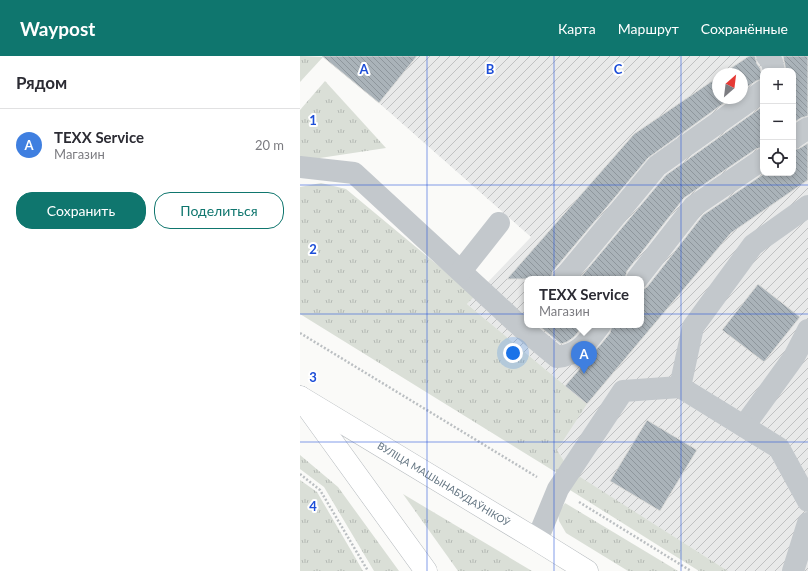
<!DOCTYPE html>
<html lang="ru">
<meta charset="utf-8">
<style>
body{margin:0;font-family:Lato,sans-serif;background:#f2f2f3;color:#2b2b33}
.controls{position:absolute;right:12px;top:12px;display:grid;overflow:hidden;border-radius:8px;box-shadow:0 2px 6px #0003}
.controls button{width:36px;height:36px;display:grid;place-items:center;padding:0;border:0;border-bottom:1px solid #e1e1e2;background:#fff;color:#2b2b33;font:20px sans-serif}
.compass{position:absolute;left:412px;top:12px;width:36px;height:36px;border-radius:50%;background:#fff;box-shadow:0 2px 6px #0003;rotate:28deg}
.you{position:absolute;left:213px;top:297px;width:14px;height:14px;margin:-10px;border:3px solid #fff;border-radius:50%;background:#1a73e8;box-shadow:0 0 0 6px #1a73e833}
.badge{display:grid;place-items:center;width:26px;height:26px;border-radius:50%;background:#0f766e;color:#fff;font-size:13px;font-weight:700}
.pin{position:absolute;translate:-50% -33px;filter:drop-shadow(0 1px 2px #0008)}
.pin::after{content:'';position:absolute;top:21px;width:14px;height:12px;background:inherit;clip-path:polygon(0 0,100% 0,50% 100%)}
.popup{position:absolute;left:224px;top:220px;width:120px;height:52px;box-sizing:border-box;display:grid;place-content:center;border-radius:8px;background:#fff;filter:drop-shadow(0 1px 3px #0005);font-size:13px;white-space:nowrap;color:#7c7c81}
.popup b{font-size:15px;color:#2b2b33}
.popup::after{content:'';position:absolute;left:50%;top:100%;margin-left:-8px;border:8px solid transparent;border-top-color:#fff}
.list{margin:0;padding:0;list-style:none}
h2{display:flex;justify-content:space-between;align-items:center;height:52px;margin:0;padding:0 16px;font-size:17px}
h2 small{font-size:13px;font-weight:400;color:#7c7c81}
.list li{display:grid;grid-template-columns:26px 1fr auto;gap:12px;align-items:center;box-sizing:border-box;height:72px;padding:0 16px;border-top:1px solid #e1e1e2}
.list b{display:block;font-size:15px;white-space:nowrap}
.list p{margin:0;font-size:13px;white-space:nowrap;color:#7c7c81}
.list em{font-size:13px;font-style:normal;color:#7c7c81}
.actions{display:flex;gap:8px;padding:12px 16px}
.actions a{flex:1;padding:9px 0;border:1px solid #0f766e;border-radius:16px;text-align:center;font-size:14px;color:#0f766e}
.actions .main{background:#0f766e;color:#fff}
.icon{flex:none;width:22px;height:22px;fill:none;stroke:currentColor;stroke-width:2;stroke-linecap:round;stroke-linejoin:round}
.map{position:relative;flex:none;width:508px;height:515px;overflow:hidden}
header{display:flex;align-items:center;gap:24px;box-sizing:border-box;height:56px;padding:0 20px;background:#0f766e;color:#fff}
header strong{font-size:19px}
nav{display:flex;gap:22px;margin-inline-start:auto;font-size:14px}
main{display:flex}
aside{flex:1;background:#fff}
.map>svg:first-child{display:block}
.industrial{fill:url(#industrial-furrows);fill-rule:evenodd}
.grass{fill:url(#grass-tufts)}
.building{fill:url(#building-back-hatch);stroke:#dcdcda}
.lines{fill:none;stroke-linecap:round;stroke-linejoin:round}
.major-casing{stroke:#b5babe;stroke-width:23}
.highway-casing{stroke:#b4b9bd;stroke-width:23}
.path{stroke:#bbbfc2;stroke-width:2.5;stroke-dasharray:2 2;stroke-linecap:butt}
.minor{stroke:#c3c8cc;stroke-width:22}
.major{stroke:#fff;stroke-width:22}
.highway{stroke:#fff;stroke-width:22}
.grid{fill:none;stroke:#1d4ed8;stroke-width:1;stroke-opacity:0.55}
.labels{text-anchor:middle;stroke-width:4;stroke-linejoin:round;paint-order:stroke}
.street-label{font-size:10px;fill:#657683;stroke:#fff}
.grid-label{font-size:13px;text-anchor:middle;font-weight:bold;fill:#1d4ed8;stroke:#fff;stroke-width:4;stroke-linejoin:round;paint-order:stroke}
</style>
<header>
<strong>Waypost</strong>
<nav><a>Карта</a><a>Маршрут</a><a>Сохранённые</a></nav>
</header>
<main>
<aside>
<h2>Рядом<small></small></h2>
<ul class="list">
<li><span class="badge" style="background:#3f7fe0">A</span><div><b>TEXX Service</b><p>Магазин</p></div><em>20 m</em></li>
</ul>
<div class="actions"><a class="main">Сохранить</a><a>Поделиться</a></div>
</aside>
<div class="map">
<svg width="508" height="515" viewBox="0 0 508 515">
<defs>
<pattern id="industrial-furrows" width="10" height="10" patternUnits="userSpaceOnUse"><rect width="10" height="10" fill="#e8e9e9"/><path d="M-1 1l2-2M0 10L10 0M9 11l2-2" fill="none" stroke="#c0c1c2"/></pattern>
<pattern id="grass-tufts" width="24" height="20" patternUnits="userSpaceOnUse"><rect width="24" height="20" fill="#dadfd7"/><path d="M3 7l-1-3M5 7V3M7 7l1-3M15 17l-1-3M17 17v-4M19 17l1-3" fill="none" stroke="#b4b9b4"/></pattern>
<pattern id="building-back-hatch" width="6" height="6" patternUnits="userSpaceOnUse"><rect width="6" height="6" fill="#aab3b9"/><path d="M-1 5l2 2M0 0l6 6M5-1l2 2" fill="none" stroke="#8e969c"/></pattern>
</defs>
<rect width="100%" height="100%" fill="#fafaf8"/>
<path class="industrial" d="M22 0H508V515H428L271 416 257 394 265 330 167 248 231 181 79 47ZM463 15H493V117H463ZM418 18H442V42H418ZM227 223H341V269H227Z"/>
<g class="grass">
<polygon points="0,0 23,1 0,26"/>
<polygon points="25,25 86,92 0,105 0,54"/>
<polygon points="21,127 46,133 175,240 167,248 287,348 257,394 271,416 257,417 0,258 0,131"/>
<polygon points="0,399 38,431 99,515 74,515 24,431 0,413"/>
<polygon points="277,419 428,515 399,515 270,434"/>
<polygon points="0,424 17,436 63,515 0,515"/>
<polygon points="103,438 232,515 158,515"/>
<polygon points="265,447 378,515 328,515 266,477 259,465 258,457"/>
</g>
<g class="building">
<polygon points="22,0 117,0 79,47"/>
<polygon points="449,0 455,0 457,8 460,12 463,23 456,25 442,35 442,18 422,18"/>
<polygon points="483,0 508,0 508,60 501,62 493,67 493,15 486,15"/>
<polygon points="418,21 418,42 431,42 348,102 253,215 251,223 207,223 334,78"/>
<polygon points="463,50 463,91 456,93 384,142 327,215 325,223 279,223 366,119"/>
<polygon points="508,87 508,124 431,177 287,348 265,330 282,310 279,308 290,300 301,288 310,277 312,269 341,269 341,235 347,231 403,159 465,117 493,117 493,94 500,92"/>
<polygon points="458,228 500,261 464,306 422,274"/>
<polygon points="238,269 284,269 274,281 267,286 261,288"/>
<polygon points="347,364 397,394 360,455 310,425"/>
</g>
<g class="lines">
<g class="major-casing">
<g id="major">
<path id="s1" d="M0 341 237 484 287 515"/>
</g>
</g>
<g class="highway-casing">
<polyline id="highway" points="0,341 126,515"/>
</g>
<g class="path">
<polyline points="0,277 237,421"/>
<polyline points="0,418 20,434 68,515"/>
<polyline points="279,446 391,515"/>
</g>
<g class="minor">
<polyline points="467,0 472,6 474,15"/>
<polyline points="493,82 508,72"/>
<path d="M0 111 54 117 222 272 257 301C280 299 287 286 300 269"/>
<polyline points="161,215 199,167"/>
<polyline points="263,223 357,110 463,35"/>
<polyline points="337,223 394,150 463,103"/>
<polyline points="380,331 393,271 453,189 508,150"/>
<polyline points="444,370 494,301 508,274"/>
<polyline points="237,484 258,433 323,335 380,331 479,392 508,445"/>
<polyline points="493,515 508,467"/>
</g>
<use href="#major" class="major"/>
<use href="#highway" class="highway"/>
</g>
<path class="grid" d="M127 0V515M254 0V515M381 0V515M0 129H508M0 258H508M0 386H508"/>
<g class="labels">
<g class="street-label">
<text dy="4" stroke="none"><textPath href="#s1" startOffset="168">ВУЛІЦА МАШЫНАБУДАЎНІКОЎ</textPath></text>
</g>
</g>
<g class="grid-label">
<text x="64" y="18">A</text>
<text x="190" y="18">B</text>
<text x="318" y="18">C</text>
<text x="13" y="69">1</text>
<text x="13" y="198">2</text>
<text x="13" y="326">3</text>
<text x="13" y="455">4</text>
</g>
</svg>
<div class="controls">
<button>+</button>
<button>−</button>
<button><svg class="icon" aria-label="locate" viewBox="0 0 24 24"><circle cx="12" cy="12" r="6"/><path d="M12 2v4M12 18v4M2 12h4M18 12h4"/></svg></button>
</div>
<svg class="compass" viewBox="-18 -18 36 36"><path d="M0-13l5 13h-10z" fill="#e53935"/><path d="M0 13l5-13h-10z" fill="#7c7c81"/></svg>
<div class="you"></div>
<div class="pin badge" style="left:284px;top:318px;background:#3f7fe0">A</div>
<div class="popup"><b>TEXX Service</b>Магазин</div>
</div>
</main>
